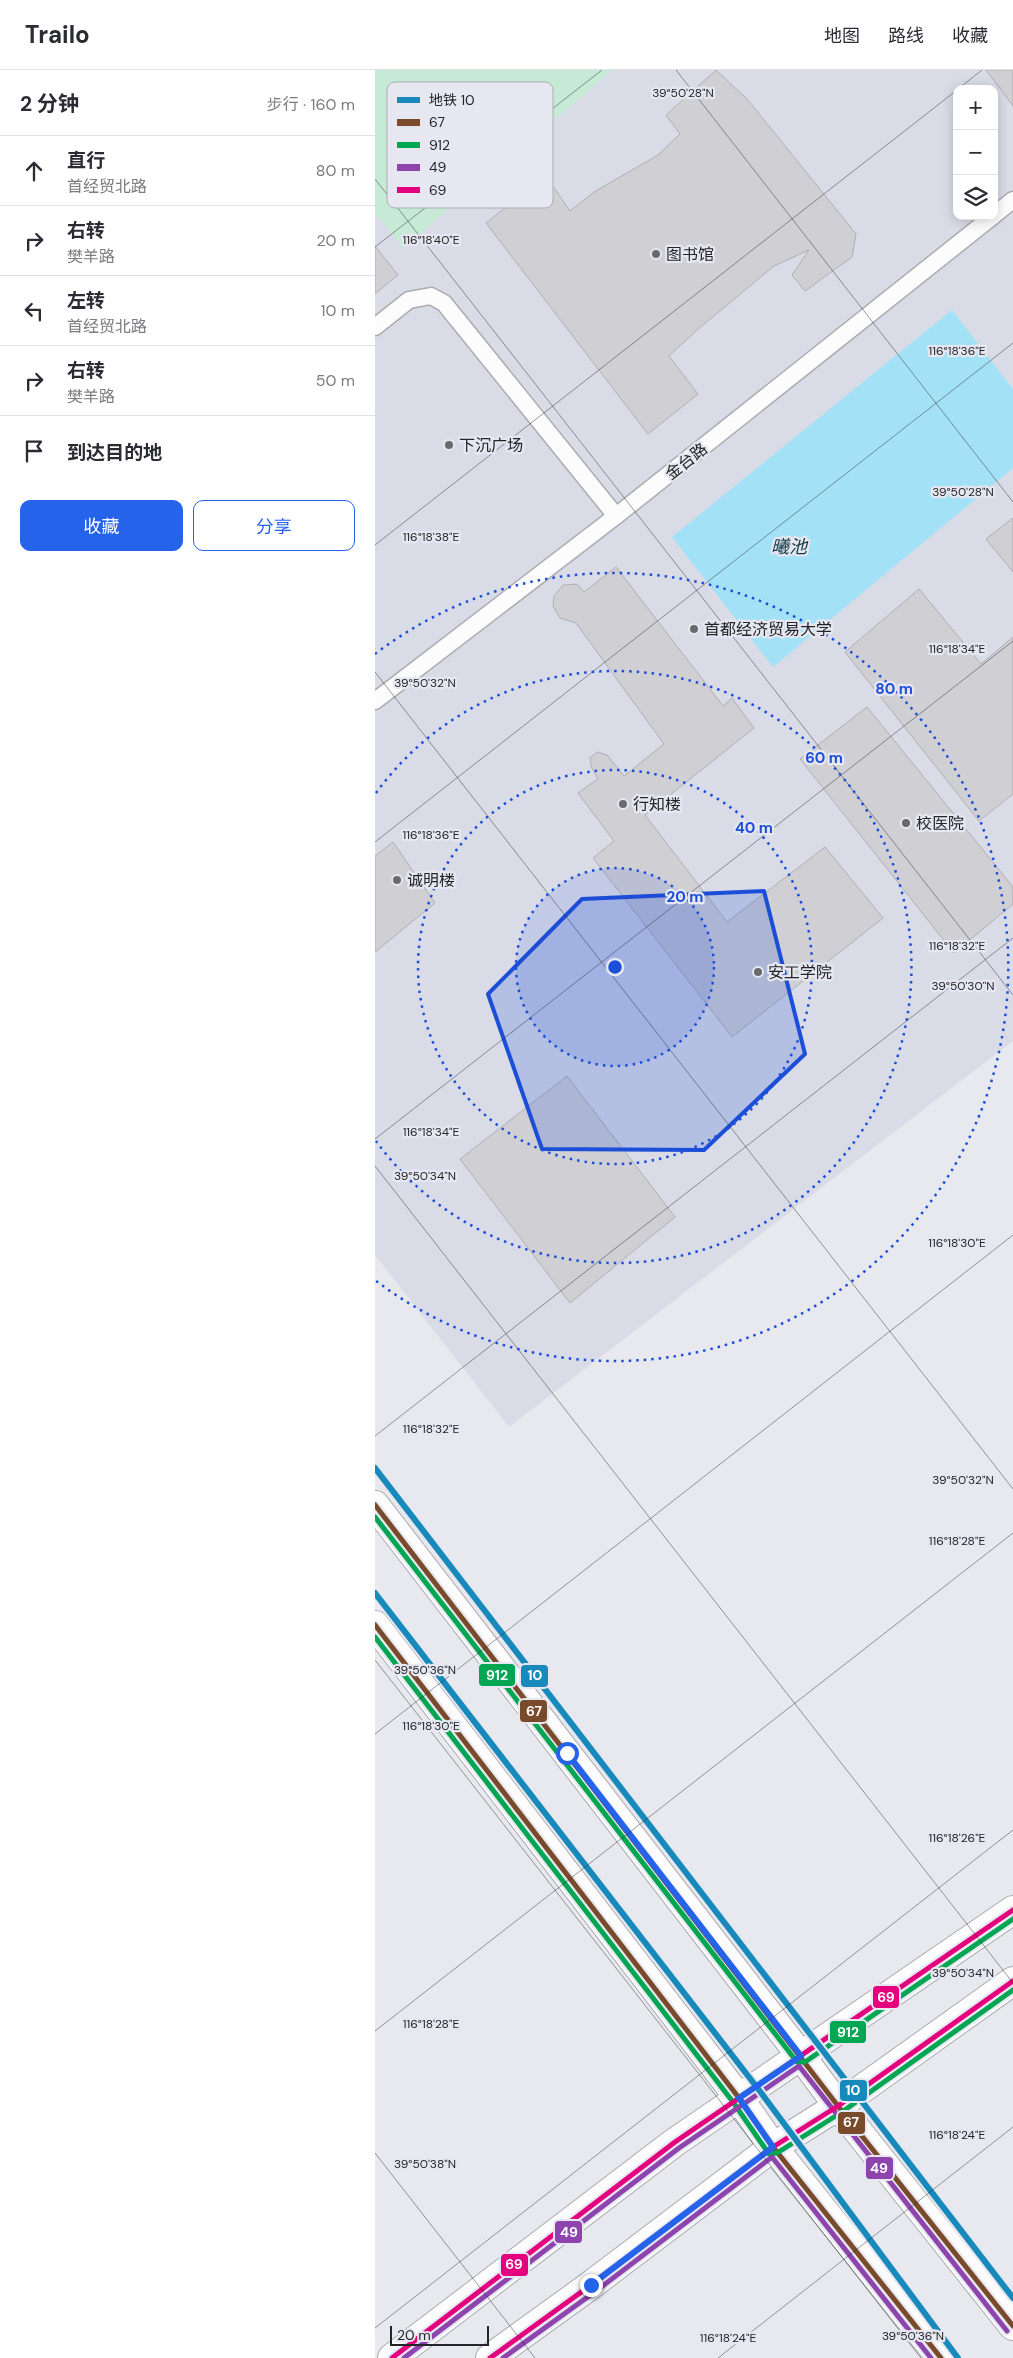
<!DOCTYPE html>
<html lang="zh">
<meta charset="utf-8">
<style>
body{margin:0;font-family:"DM Sans","Noto Sans SC",sans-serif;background:#f2f2f3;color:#2b2b33}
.controls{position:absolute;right:15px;top:15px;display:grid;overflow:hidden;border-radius:10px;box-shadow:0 2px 12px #0003}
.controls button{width:45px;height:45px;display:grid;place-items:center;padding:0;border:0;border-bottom:1px solid #e1e1e2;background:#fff;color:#2b2b33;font:25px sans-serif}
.scale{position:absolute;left:15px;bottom:12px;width:99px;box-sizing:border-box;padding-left:5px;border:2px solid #242528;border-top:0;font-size:14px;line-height:18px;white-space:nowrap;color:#242528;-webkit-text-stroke:4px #e6e7f0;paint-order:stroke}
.stop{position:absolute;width:15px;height:15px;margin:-11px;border:4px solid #2563eb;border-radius:50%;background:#fff}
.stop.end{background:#2563eb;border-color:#fff;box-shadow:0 1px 5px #0008}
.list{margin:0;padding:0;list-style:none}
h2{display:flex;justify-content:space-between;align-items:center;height:65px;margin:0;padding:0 20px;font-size:21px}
h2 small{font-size:16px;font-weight:400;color:#7c7c81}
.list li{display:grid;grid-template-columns:32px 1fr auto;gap:15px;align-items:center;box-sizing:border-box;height:70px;padding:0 20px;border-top:1px solid #e1e1e2}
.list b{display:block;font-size:19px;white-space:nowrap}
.list p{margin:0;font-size:16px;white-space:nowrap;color:#7c7c81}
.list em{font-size:16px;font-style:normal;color:#7c7c81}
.actions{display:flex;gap:10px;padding:15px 20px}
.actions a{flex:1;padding:11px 0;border:1px solid #2563eb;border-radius:10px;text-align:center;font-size:18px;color:#2563eb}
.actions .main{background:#2563eb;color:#fff}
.icon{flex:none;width:28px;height:28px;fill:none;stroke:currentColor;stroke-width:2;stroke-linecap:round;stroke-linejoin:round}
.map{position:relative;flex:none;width:638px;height:2288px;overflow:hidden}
header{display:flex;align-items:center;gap:30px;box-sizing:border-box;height:70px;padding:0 25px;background:#fff;border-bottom:1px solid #e1e1e2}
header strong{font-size:24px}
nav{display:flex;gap:28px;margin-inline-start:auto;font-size:18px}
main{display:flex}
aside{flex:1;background:#fff}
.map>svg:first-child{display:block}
.built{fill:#d9dce7;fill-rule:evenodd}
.green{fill:#c6ead6}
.water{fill:#a3e1f6}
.building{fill:#d0d0d4;stroke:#afafb3}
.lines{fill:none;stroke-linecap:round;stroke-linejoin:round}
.lane-casing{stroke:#abacb0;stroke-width:19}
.secondary-casing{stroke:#abacb0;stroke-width:30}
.lane{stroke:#fcfcfc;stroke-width:16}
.secondary{stroke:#fcfcfc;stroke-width:28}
.bus-1-casing{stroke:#e6e7f0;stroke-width:9}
.bus-2-casing{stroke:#e6e7f0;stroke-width:9}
.bus-3-casing{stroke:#e6e7f0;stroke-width:9}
.bus-4-casing{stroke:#e6e7f0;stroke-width:9}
.bus-1{stroke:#7a4b2a;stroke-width:5}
.bus-2{stroke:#00a651;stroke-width:5}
.bus-3{stroke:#8e44ad;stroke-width:5}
.bus-4{stroke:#e5007d;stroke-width:5}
.metro-1-casing{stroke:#e6e7f0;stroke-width:10}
.metro-1{stroke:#178abb;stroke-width:6}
.route{stroke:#2563eb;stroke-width:6}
.marked{fill:#1d4ed8;fill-opacity:0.2;stroke:#1d4ed8;stroke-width:4;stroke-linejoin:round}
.ticks{fill:none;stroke:#242528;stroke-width:1;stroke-opacity:0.45}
.ring{fill:none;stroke:#1d4ed8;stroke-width:2.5;stroke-dasharray:2.5 5}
.poi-dot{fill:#696a6d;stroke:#e6e7f0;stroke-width:2}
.labels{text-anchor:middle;stroke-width:4.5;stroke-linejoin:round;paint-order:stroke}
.poi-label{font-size:16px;fill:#242528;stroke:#e6e7f0;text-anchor:start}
.street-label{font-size:16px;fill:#242528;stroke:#e6e7f0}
.water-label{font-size:18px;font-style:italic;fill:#113a46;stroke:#e6e7f0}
.key{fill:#e6e7f0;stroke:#acadb4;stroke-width:1}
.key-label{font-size:14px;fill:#242528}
.ticks-label{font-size:12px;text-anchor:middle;fill:#242528;stroke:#e6e7f0;stroke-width:4.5;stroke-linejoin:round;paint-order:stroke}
.centre{fill:#1d4ed8;stroke:#e6e7f0;stroke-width:2.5}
.ring-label{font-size:15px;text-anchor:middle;font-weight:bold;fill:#1d4ed8;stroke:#e6e7f0;stroke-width:4.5;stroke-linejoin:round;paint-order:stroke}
.line-badge{stroke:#e6e7f0;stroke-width:2}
.badge-label{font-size:14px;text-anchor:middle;font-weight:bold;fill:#fff}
</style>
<header>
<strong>Trailo</strong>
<nav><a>地图</a><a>路线</a><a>收藏</a></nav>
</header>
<main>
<aside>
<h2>2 分钟<small>步行 · 160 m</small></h2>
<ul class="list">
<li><svg class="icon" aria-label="ahead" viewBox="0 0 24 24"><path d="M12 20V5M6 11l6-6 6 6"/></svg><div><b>直行</b><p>首经贸北路</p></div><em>80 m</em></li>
<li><svg class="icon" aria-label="right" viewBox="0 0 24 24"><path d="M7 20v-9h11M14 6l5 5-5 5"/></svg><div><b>右转</b><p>樊羊路</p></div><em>20 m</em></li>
<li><svg class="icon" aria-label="left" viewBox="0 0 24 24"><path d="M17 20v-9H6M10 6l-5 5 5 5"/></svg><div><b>左转</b><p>首经贸北路</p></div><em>10 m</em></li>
<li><svg class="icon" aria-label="right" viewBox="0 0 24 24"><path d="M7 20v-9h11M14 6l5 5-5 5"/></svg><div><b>右转</b><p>樊羊路</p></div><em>50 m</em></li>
<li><svg class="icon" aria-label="arrive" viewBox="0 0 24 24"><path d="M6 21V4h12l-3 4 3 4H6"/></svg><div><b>到达目的地</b></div></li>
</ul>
<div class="actions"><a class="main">收藏</a><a>分享</a></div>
</aside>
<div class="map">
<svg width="638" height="2288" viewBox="0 0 638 2288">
<rect width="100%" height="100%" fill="#e8e9ee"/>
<path class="built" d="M0 0H638V971L134 1357 0 1185ZM582 19H619V146H582Z"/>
<polygon class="green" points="0,0 238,0 28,178 0,143"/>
<polygon class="water" points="577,240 638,319 638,398 398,597 297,467"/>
<g class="building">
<polygon points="341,0 373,30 481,164 477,187 430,221 417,205 434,180 399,196 322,260 294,286 323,324 273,364 111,153 171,106 195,141 219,122 283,85 305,64 291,45"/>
<polygon points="611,0 638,0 638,36"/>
<polygon points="0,176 23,205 0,224"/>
<polygon points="638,448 638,502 611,469"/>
<polygon points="241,497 348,636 357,628 379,658 270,745 352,852 450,777 508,848 357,967 218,788 239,771 203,723 223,709 216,696 215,688 222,682 232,685 249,706 289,674 201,553 185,548 178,536 179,526 188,515 202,514 209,522"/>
<polygon points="544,519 606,594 638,567 638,724 604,751 470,582"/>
<polygon points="492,637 638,817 638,834 579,883 425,689"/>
<polygon points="18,772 60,833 0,882 0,786"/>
<polygon points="192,1006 300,1147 195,1233 85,1089"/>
</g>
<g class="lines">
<g class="lane-casing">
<g id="lane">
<polyline points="619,145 638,130"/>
<polyline points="0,257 34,230 56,226 69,233 241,446"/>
<polyline points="0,631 241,446 618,146"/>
</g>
</g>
<g class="secondary-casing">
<g id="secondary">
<polyline points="0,1435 426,1986 463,2036 638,2256"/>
<polyline points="0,1555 364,2028 398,2077 566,2288"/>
<polyline points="17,2288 300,2072 638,1840"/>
<polyline points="115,2288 216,2215 398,2077 463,2036 638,1911"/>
</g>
</g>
<use href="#lane" class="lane"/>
<use href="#secondary" class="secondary"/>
<g class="bus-1-casing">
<g id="bus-1">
<polyline points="0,1435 463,2036 638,2256"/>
<polyline points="0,1555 364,2028 398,2077 566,2288"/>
</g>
</g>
<g class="bus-2-casing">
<g id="bus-2">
<polyline points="0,1447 422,1992 430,1992 638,1849"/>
<polyline points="0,1567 358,2032 394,2084 402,2083 467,2042 638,1920"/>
</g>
</g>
<g class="bus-3-casing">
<g id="bus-3">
<polyline points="29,2288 304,2078 424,1996 632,2261"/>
<polyline points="128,2288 221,2221 397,2087 556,2288"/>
</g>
</g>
<g class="bus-4-casing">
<g id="bus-4">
<polyline points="17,2288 300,2072 638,1840"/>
<polyline points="115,2288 216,2215 398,2077 463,2036 638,1911"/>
</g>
</g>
<use href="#bus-1" class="bus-1"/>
<use href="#bus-2" class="bus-2"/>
<use href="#bus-3" class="bus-3"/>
<use href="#bus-4" class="bus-4"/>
<g class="metro-1-casing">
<g id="metro-1">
<polyline points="0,1398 638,2228"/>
<polyline points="0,1523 384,2020 583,2288"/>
</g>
</g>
<use href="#metro-1" class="metro-1"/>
</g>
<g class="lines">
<polyline class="route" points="192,1683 426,1986 364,2028 398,2077 216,2215"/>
</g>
<path class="marked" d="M389 821 430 984 329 1080 167 1079 113 924 207 829Z"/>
<path class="ticks" d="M301 0 638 432M583 19 607 0M0 109 638 925M0 177 227 0M0 475 582 20M0 602 638 1419M0 772 638 273M0 1069 638 571M0 1096 638 1913M0 1366 638 868M0 1590 546 2288M0 1664 638 1165M0 1961 638 1463M0 2083 160 2288M0 2258 638 1760M343 2288 638 2057"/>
<circle cx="240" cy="897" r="99" fill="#1d4ed8" fill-opacity=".12"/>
<g class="ring">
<circle cx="240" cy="897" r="99"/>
<circle cx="240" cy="897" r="197"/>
<path d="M1 723A296 296 0 1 1 1 1071"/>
<path d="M0 584A394 394 0 1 1 0 1210"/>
</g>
<g class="poi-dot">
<circle cx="281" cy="184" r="5"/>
<circle cx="74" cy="375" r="5"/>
<circle cx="319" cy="559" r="5"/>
<circle cx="248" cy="734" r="5"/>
<circle cx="531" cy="753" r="5"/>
<circle cx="22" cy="810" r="5"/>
<circle cx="383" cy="902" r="5"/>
</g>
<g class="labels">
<g class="poi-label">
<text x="291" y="190">图书馆</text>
<text x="84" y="381">下沉广场</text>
<text x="329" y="565">首都经济贸易大学</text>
<text x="258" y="740">行知楼</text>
<text x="541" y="759">校医院</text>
<text x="32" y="816">诚明楼</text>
<text x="393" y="908">安工学院</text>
</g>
<g class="street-label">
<text transform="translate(311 391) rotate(-38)" y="6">金台路</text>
</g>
<g class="water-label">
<text x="414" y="483">曦池</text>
</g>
</g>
<rect x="12" y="12" width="166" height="126" rx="8" class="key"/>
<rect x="22" y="27" width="23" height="6" fill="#178abb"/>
<rect x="22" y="49" width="23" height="7" fill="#7a4b2a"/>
<rect x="22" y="72" width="23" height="6" fill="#00a651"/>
<rect x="22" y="94" width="23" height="7" fill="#8e44ad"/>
<rect x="22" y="117" width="23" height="6" fill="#e5007d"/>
<g class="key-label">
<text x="54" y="35">地铁 10</text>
<text x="54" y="57">67</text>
<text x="54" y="80">912</text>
<text x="54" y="102">49</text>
<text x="54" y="125">69</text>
</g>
<g class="ticks-label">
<text x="308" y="27">39°50'28"N</text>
<text x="56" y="174">116°18'40"E</text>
<text x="582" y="285">116°18'36"E</text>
<text x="588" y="426">39°50'28"N</text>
<text x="56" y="471">116°18'38"E</text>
<text x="582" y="583">116°18'34"E</text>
<text x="50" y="617">39°50'32"N</text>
<text x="56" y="769">116°18'36"E</text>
<text x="582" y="880">116°18'32"E</text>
<text x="588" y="920">39°50'30"N</text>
<text x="56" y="1066">116°18'34"E</text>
<text x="50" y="1110">39°50'34"N</text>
<text x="582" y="1177">116°18'30"E</text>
<text x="56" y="1363">116°18'32"E</text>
<text x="588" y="1414">39°50'32"N</text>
<text x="582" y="1475">116°18'28"E</text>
<text x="50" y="1604">39°50'36"N</text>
<text x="56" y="1660">116°18'30"E</text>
<text x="582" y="1772">116°18'26"E</text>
<text x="588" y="1907">39°50'34"N</text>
<text x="56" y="1958">116°18'28"E</text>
<text x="582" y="2069">116°18'24"E</text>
<text x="50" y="2098">39°50'38"N</text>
<text x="538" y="2270">39°50'36"N</text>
<text x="353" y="2272">116°18'24"E</text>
</g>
<circle cx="240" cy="897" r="8" class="centre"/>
<g class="ring-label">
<text x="519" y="624">80 m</text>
<text x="449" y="693">60 m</text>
<text x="379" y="763">40 m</text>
<text x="310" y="832">20 m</text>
</g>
<g class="line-badge">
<rect x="103" y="1593" width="38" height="24" rx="5" fill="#00a651"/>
<rect x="145" y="1594" width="29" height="24" rx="5" fill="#178abb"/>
<rect x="144" y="1629" width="29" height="24" rx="5" fill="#7a4b2a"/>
<rect x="497" y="1915" width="28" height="24" rx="5" fill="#e5007d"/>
<rect x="454" y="1950" width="38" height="24" rx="5" fill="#00a651"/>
<rect x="464" y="2009" width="29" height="23" rx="5" fill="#178abb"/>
<rect x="462" y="2041" width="29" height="24" rx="5" fill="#7a4b2a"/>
<rect x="490" y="2086" width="29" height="24" rx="5" fill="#8e44ad"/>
<rect x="179" y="2150" width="29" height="24" rx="5" fill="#8e44ad"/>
<rect x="125" y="2183" width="29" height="24" rx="5" fill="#e5007d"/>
</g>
<g class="badge-label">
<text x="122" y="1610">912</text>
<text x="160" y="1610">10</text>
<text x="159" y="1646">67</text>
<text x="511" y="1932">69</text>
<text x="473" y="1967">912</text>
<text x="478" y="2025">10</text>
<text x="476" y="2057">67</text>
<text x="504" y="2103">49</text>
<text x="194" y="2167">49</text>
<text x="139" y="2199">69</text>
</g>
</svg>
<div class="controls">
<button>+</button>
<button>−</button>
<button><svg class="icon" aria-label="layers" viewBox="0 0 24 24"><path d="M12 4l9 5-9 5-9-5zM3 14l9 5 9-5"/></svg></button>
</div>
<div class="scale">20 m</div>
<div class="stop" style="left:192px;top:1683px"></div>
<div class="stop end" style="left:216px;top:2215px"></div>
</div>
</main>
